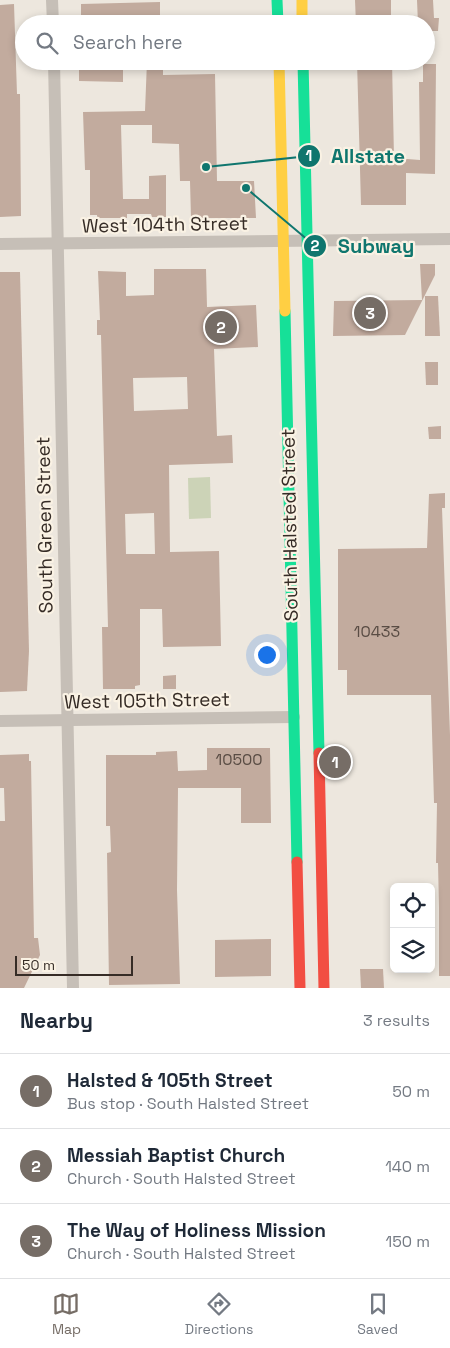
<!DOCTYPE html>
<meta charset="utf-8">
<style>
body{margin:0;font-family:"Space Grotesk",sans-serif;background:#f6f6f7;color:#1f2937}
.controls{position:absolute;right:15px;bottom:15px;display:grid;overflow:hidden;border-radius:8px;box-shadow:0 2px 8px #0003}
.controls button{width:45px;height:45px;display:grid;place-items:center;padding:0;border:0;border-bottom:1px solid #e0e1e3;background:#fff;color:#1f2937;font:25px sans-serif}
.scale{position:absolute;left:15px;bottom:12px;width:118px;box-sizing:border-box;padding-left:5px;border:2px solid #362c26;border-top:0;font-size:14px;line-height:18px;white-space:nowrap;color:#362c26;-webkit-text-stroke:4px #faf2e4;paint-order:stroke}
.you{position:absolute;left:266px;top:654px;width:18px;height:18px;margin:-12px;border:4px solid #fff;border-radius:50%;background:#1a73e8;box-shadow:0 0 0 8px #1a73e833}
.badge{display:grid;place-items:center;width:32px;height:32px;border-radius:50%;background:#766d66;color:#fff;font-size:16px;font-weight:700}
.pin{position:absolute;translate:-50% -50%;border:2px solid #fff;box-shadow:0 1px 5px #0006}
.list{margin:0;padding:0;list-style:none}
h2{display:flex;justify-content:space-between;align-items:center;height:65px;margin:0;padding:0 20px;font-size:21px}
h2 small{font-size:16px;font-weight:400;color:#747a83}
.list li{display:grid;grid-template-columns:32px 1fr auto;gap:15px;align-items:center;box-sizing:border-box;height:75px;padding:0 20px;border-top:1px solid #e0e1e3}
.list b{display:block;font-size:19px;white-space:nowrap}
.list p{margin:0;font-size:16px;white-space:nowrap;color:#747a83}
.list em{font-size:16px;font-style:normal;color:#747a83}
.icon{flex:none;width:28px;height:28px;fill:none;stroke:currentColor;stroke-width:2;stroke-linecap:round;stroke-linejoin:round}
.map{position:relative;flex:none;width:450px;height:988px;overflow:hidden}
.search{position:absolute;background:#fff;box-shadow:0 2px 8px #0003;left:15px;right:15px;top:15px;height:55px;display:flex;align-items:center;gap:12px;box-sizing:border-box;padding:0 18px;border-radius:28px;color:#747a83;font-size:19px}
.sheet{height:290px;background:#fff}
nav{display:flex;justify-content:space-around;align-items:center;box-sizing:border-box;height:70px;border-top:1px solid #e0e1e3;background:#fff;font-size:14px;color:#747a83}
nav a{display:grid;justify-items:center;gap:2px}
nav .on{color:#766d66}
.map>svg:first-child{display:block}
.green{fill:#ccd3b7}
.building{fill:#c2ab9e;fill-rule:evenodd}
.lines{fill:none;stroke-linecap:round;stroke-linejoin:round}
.street{stroke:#c6bfb7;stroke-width:12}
.fast{stroke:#16e098;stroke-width:11}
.slow{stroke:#ffcf43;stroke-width:11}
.jam{stroke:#f24e42;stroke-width:11}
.labels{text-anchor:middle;stroke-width:4.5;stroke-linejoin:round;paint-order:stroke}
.number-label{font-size:16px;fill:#594c44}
.street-label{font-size:19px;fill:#362c26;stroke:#faf2e4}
.leader{fill:none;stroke:#0f766e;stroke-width:2}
.callout-dot{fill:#0f766e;stroke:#faf2e4;stroke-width:2}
.mark-label{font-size:15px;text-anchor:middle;font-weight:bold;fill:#fff}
.callout-label{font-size:20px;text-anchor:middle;font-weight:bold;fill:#0f766e;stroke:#faf2e4;stroke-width:4.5;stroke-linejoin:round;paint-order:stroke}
</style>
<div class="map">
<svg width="450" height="988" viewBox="0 0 450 988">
<rect width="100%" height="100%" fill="#ede7de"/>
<polygon class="green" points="210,477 211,518 189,519 188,478"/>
<g class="building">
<polygon points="355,0 391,0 391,24 356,24"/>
<polygon points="417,0 433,0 434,18 439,18 438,31 426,31 426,24 418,24"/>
<polygon points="160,2 160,17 81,20 81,4"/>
<polygon points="14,4 17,94 20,94 21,216 0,217 0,5"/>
<polygon points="89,61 123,61 123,82 79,81 79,69 89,67"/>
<polygon points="147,61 163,61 163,75 215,74 217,181 254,181 256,218 191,218 190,181 180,181 179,144 152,143 152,125 121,125 123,199 149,199 149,176 166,175 166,217 152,217 151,214 127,214 127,218 97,218 97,215 90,215 90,170 85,170 83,112 145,111"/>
<polygon points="357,61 392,61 394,158 420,160 419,82 423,82 423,64 436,64 435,174 406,173 406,205 361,205"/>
<polygon points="420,264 435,264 435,275 405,335 333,336 334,301 422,300"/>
<path d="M154 269H206L207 307 256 305 258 347 214 349 217 436 232 435 233 463 169 465 170 552 219 551 221 646 163 647 162 609H140V685L135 686V689H103L102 627H108L101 335H97V320H100L98 271 126 272V296L154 295ZM187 377 188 409 134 411 133 378ZM154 513 155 554H126L125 514Z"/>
<polygon points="0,272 20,272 29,651 27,691 0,692"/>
<polygon points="425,296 438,296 440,336 425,336"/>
<polygon points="425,362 438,362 438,385 426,385"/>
<polygon points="441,426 441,439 429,439 428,427"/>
<polygon points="445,493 445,508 442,508 450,735 450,976 439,976 439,908 438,863 436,863 437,803 434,803 431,695 347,695 347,670 338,670 338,549 427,548 429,494"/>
<polygon points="176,675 176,689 163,689 163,676"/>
<polygon points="207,748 270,748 271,823 241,823 241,788 178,788 177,890 180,984 109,985 107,853 111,852 110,826 106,826 106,755 156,755 156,752 177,751 178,771 207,770"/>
<polygon points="29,754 29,761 31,761 34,938 38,938 40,955 24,988 0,988 0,821 5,821 4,788 0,788 0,755"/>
<polygon points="271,939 271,976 215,977 215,940"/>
<polygon points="360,969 383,969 384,988 361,988"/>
</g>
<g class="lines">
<g class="street">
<polyline points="52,0 53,24"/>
<polyline points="54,61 73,988"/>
<polyline points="0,244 450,239"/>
<polyline points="0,721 294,717"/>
</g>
<g class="fast">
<polyline points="277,0 278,24"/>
<polyline points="303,61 319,753"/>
<polyline points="285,311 297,862"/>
</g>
<g class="slow">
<polyline points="302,0 302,24"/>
<polyline points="279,61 285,311"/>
</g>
<g class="jam">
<polyline points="319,753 324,988"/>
<polyline points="297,862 300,988"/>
</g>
</g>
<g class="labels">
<g class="number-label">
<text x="377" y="637">10433</text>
<text x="239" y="765">10500</text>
</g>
<g class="street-label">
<text transform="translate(165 224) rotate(-1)" y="7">West 104th Street</text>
<text transform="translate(44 525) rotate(-91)" y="7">South Green Street</text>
<text transform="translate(289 525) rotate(-91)" y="7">South Halsted Street</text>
<text transform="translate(147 700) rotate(-1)" y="7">West 105th Street</text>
</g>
</g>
<path class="leader" d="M206 167L309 156M246 188L315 246"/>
<g class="callout-dot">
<circle cx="206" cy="167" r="5"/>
<circle cx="246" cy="188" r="5"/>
<circle cx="309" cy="156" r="12"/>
<circle cx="315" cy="246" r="12"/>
</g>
<g class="mark-label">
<text x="309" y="161">1</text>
<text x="315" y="251">2</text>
</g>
<g class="callout-label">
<text x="368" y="163">Allstate</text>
<text x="376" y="253">Subway</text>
</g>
</svg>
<div class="controls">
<button><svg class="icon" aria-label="locate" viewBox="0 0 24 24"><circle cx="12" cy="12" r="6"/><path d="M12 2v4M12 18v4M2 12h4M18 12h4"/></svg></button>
<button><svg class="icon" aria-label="layers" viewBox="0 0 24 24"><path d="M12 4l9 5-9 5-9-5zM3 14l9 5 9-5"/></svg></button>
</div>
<div class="scale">50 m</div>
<div class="you"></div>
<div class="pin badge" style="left:335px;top:762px">1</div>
<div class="pin badge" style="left:221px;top:327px">2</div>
<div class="pin badge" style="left:370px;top:313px">3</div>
<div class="search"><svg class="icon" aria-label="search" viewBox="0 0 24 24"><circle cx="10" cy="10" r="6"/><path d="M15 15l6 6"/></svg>Search here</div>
</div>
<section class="sheet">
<h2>Nearby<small>3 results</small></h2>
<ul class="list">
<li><span class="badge">1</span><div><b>Halsted &amp; 105th Street</b><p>Bus stop · South Halsted Street</p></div><em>50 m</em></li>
<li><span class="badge">2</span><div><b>Messiah Baptist Church</b><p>Church · South Halsted Street</p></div><em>140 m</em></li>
<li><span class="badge">3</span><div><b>The Way of Holiness Mission</b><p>Church · South Halsted Street</p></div><em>150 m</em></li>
</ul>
</section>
<nav>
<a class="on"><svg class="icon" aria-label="map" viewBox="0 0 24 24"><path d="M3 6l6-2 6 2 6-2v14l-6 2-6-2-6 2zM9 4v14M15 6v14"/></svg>Map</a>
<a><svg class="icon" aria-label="directions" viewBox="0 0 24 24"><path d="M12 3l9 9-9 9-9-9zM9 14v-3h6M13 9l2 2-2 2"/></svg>Directions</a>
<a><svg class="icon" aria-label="saved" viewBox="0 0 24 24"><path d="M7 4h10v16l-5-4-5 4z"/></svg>Saved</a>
</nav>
